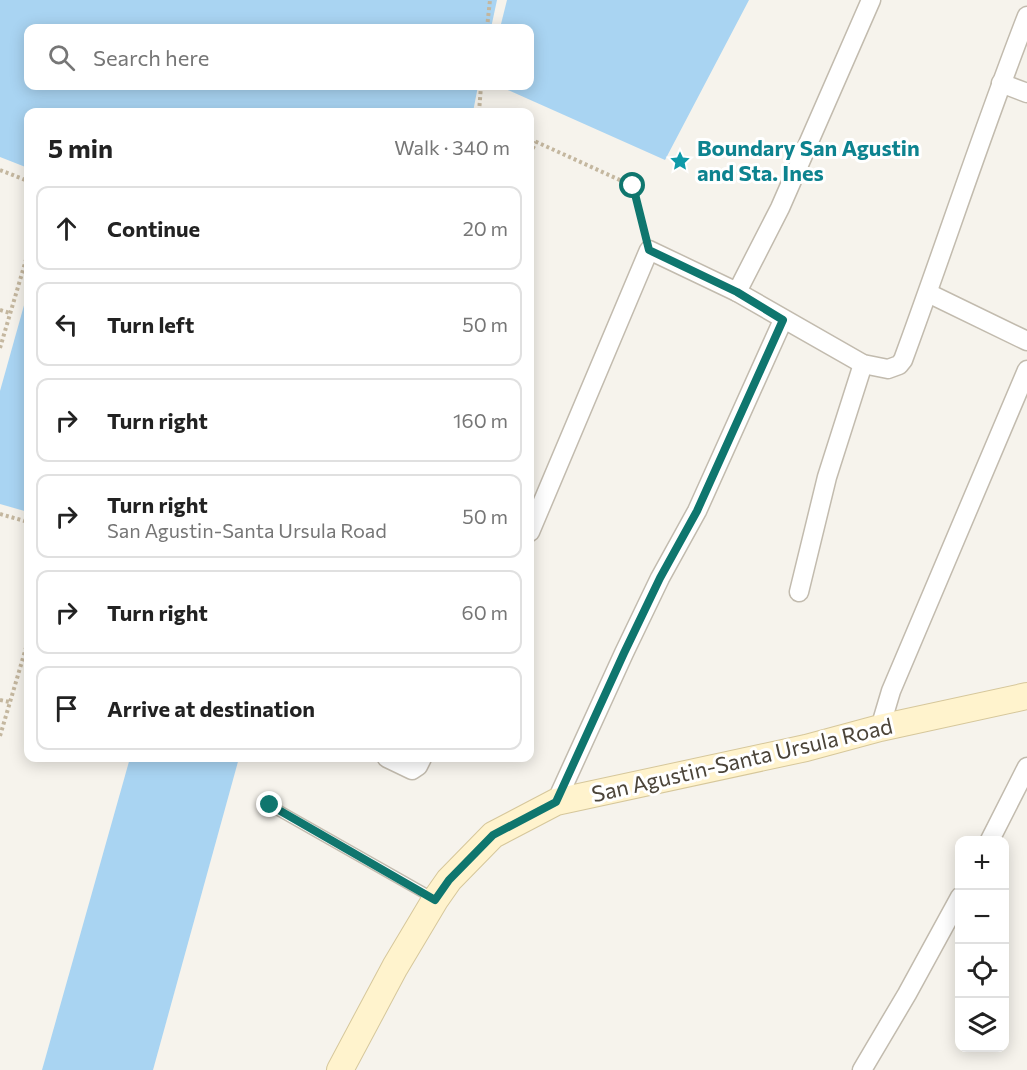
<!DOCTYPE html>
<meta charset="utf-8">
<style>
body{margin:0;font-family:Commissioner,sans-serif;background:#f6f6f6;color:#222}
.controls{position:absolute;right:18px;bottom:18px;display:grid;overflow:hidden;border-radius:12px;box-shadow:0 3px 15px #0003}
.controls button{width:54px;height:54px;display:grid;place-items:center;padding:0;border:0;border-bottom:2px solid #e0e0e0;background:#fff;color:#222;font:30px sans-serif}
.stop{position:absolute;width:18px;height:18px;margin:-14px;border:4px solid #0f766e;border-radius:50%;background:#fff}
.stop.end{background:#0f766e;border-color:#fff;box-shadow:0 2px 6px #0008}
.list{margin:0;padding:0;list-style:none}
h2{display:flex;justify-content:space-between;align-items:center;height:78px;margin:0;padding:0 24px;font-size:26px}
h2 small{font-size:20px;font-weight:400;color:#767676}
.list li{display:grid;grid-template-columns:39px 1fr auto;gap:18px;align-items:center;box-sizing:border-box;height:84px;margin:0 12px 12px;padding:0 12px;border:2px solid #e0e0e0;border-radius:12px}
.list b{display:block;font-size:22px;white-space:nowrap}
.list p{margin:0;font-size:20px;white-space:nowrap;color:#767676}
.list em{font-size:20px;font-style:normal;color:#767676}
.icon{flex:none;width:33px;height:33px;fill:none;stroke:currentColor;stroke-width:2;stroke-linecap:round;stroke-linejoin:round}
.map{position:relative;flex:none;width:1027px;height:1070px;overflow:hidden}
.search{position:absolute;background:#fff;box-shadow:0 3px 15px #0003;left:24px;top:24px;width:510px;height:66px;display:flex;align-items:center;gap:15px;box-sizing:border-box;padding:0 21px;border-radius:12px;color:#767676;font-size:22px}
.panel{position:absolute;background:#fff;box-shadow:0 3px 15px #0003;left:24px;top:108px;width:510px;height:654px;border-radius:12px}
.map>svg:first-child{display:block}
.water{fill:#a9d4f2}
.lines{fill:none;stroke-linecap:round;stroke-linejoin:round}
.lane-casing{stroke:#c2bbae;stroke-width:12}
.street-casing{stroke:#c2bbae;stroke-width:21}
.secondary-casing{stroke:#d6c79b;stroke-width:28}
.path{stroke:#c4b79f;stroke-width:4;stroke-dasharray:3 3;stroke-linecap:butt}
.lane{stroke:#fff;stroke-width:9}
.street{stroke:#fff;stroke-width:18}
.secondary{stroke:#fff3cd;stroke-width:26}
.route{stroke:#0f766e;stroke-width:8}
.labels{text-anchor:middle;stroke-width:6;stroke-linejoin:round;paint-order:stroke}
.culture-label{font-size:22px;font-weight:bold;fill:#0d838f;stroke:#fff;text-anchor:start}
.street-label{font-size:22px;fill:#4b4439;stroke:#fff}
</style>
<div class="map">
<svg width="1027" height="1070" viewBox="0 0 1027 1070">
<rect width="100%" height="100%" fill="#f6f3ec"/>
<g class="water">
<polygon points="0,0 497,0 491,28 28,28 28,86 478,86 473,112 28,112 28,168 0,157"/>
<polygon points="507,0 749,0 665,160 499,86 530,86 530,28 500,28"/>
<polygon points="28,291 28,512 0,504 0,391"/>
<polygon points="130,758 239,758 153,1070 42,1070"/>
</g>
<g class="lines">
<g class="lane-casing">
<polyline id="lane" points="269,805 433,898"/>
</g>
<g class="street-casing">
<g id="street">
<polyline points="1001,83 1027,93"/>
<polyline points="737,292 780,208 871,0"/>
<polyline points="928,293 1027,341"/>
<path d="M530 532 649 250 737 292 863 364 888 369 899 365 903 360C945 246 983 129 1027 16"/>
<polyline points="799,592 827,477 863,364"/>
<polyline points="880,728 891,691 1027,370"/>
<polyline points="387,758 412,770 418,766 422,758"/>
<polyline points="556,802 624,653 660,578 697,511 783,320"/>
<polyline points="990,840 1027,767"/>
<polyline points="862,1070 907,994 960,897"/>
</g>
</g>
<g class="secondary-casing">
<polyline id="secondary" points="340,1070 395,967 435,900 449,880 493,835 556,802 806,748 880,728 1027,696"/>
</g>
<g class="path">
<polyline points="487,28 490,0"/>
<polyline points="479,112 481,86"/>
<polyline points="530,139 633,186 645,232"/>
<polyline points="530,154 536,142"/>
<polyline points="0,170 28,181"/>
<polyline points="0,310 10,313"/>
<polyline points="0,348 28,253"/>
<polyline points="0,514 28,522"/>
<polyline points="0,700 10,702"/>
<polyline points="0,736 28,641"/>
</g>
<use href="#lane" class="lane"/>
<use href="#street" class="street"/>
<use href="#secondary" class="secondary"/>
</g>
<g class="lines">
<polyline class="route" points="270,805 435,900 449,880 493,835 556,802 624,653 660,578 697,511 783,320 737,292 649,250 633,186"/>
</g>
<defs>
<g id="sight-bare" transform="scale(1.62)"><path d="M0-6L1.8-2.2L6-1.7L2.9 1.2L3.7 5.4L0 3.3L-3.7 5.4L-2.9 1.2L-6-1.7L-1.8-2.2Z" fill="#0f9aa8" stroke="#fff" stroke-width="2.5" paint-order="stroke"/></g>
</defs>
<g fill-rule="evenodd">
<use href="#sight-bare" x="680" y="161"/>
</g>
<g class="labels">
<g class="culture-label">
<text x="697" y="156">Boundary San Agustin<tspan x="697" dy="25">and Sta. Ines</tspan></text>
</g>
<g class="street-label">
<text transform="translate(742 760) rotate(-13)" y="8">San Agustin-Santa Ursula Road</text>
</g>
</g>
</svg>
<div class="controls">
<button>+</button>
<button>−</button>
<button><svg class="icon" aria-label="locate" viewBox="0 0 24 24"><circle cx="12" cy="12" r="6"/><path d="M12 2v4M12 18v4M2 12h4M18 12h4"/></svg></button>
<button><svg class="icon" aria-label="layers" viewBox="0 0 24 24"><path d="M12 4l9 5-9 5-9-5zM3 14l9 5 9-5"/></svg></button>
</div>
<div class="stop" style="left:633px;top:186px"></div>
<div class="stop end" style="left:270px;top:805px"></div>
<div class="search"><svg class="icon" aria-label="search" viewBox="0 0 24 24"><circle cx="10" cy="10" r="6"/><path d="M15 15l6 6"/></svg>Search here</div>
<section class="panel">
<h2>5 min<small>Walk · 340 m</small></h2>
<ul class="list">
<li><svg class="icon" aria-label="ahead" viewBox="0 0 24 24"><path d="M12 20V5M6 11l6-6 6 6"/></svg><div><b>Continue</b></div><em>20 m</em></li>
<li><svg class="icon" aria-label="left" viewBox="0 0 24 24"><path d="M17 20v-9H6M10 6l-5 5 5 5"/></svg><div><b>Turn left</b></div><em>50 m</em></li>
<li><svg class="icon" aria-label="right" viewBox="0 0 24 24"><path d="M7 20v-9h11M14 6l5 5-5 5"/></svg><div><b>Turn right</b></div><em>160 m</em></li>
<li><svg class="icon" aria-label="right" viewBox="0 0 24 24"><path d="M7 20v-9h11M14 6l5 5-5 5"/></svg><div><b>Turn right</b><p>San Agustin-Santa Ursula Road</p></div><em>50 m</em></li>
<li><svg class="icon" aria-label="right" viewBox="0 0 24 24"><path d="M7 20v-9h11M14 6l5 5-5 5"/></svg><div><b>Turn right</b></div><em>60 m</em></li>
<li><svg class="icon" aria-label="arrive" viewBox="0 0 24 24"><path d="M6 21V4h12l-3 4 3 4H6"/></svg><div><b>Arrive at destination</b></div></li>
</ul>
</section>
</div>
